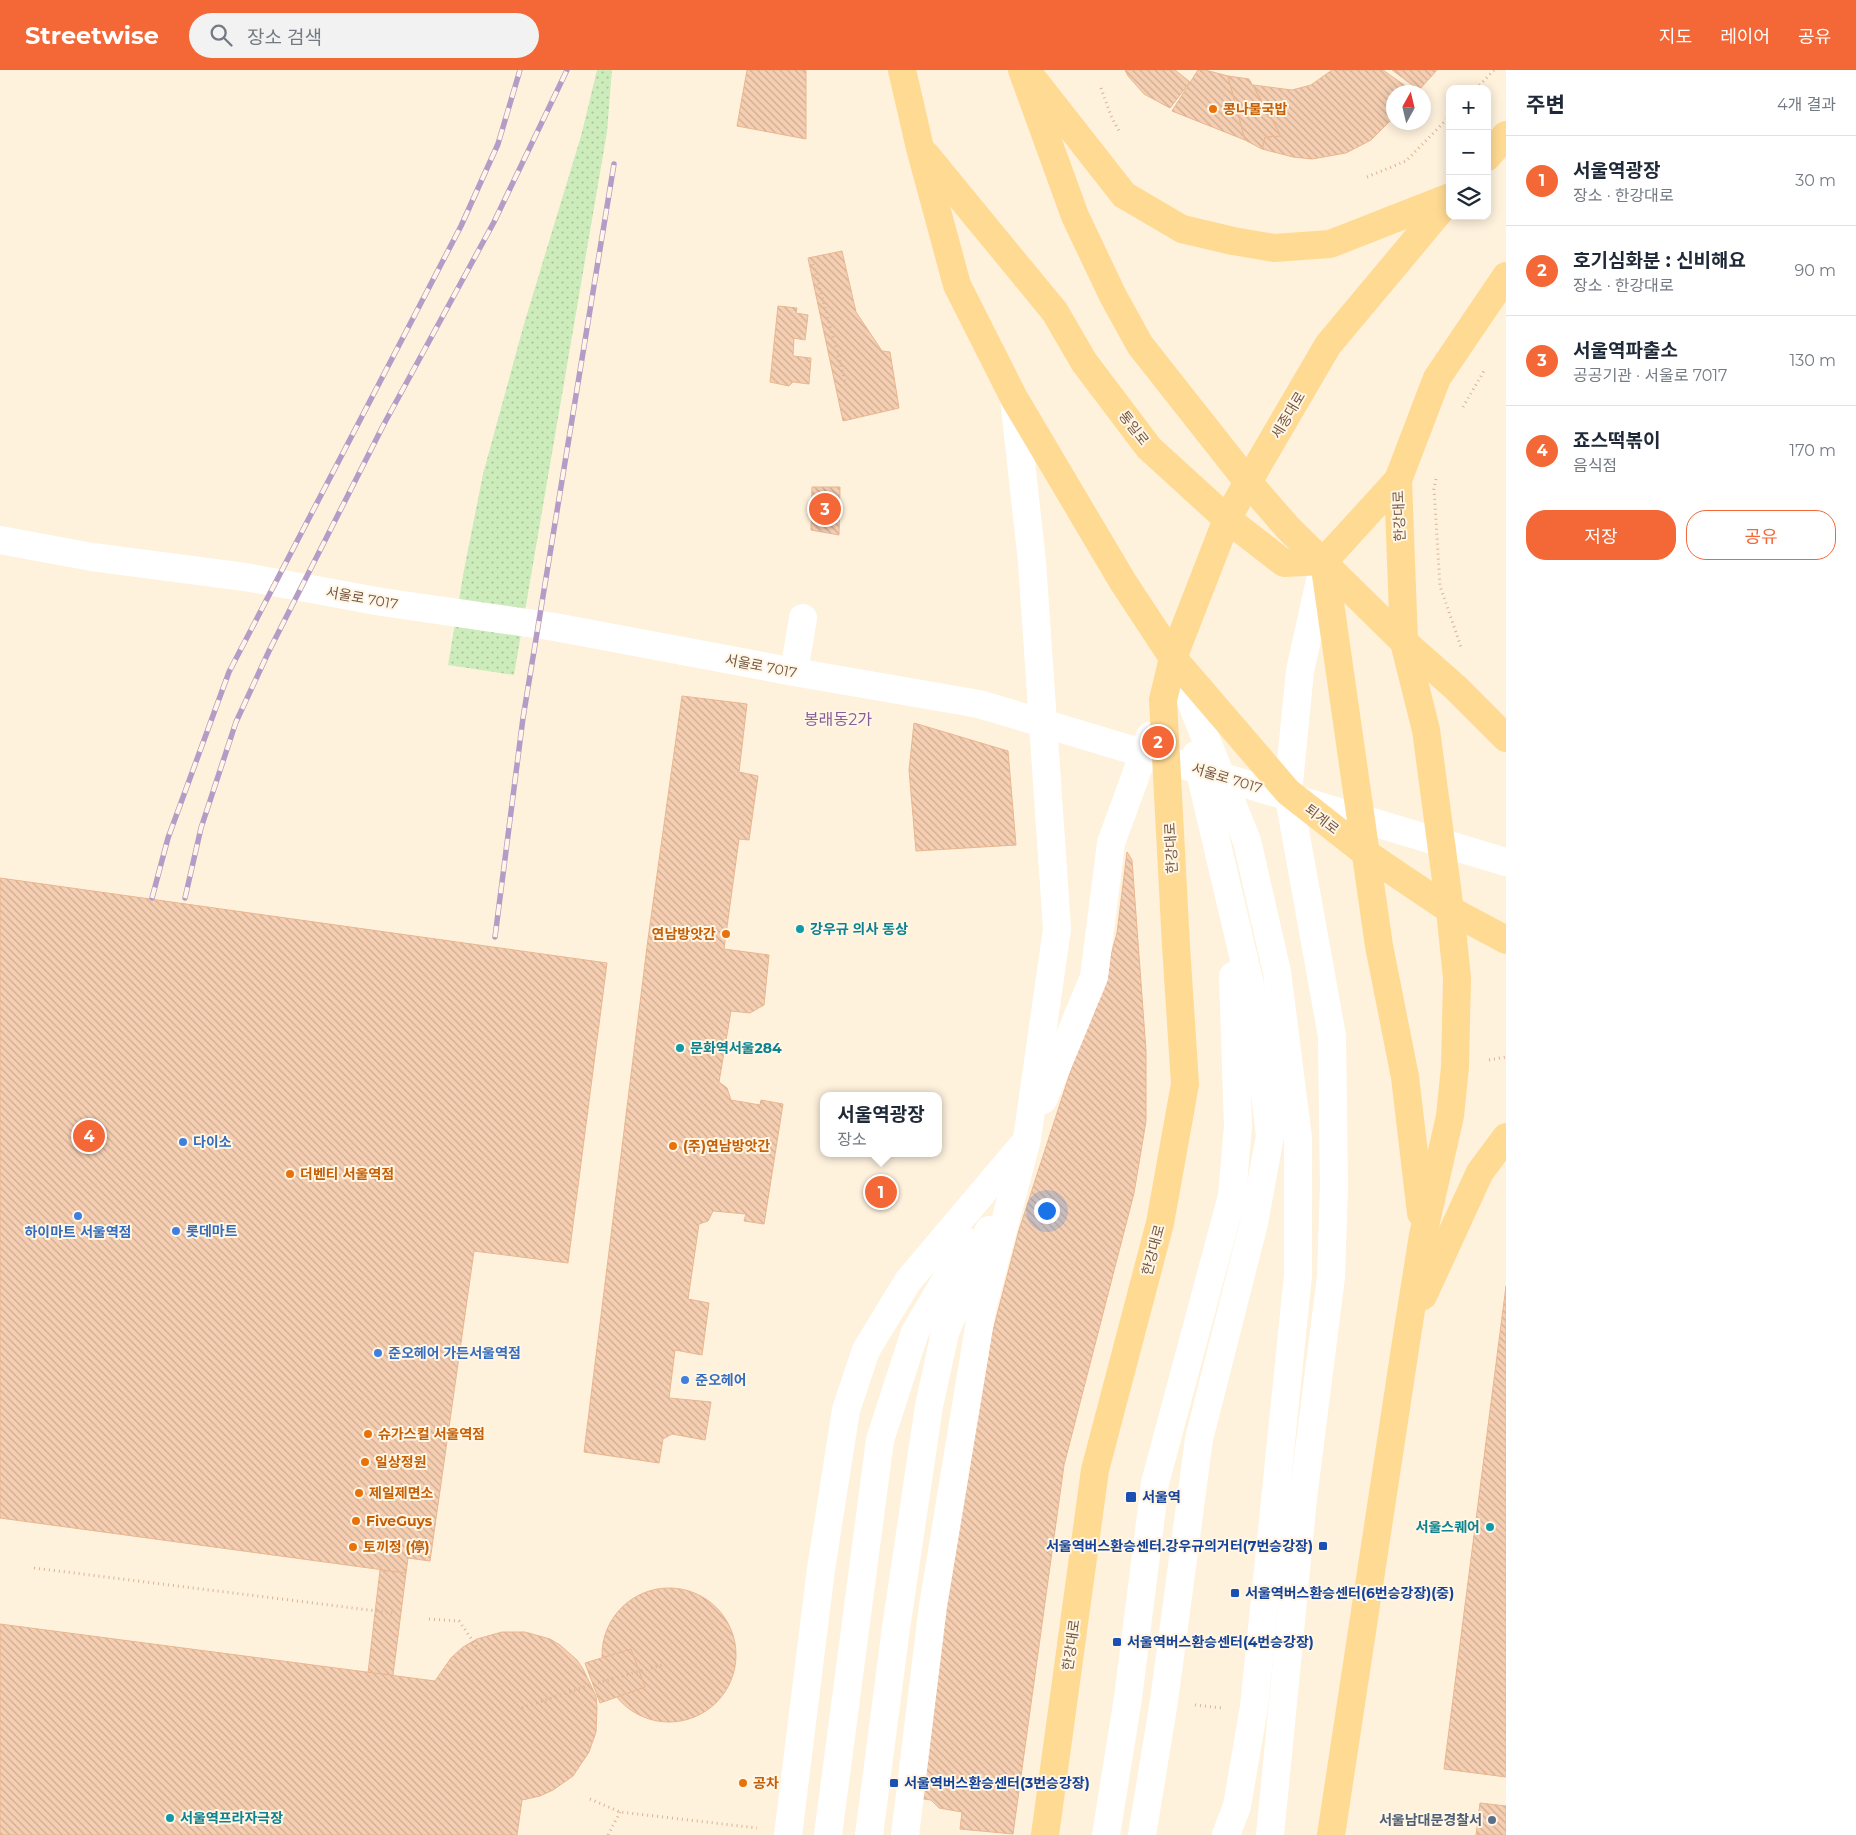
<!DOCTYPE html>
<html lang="ko">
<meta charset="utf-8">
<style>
body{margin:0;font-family:Montserrat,"Noto Sans KR",sans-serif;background:#f2f2f3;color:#1f2937}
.controls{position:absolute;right:15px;top:15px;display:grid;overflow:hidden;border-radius:10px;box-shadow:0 2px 12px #0003}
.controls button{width:45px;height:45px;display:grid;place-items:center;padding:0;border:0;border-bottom:1px solid #e0e1e3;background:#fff;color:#1f2937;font:25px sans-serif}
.compass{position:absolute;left:1386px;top:15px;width:45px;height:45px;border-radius:50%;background:#fff;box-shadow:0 2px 12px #0003;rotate:8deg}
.you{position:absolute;left:1046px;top:1140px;width:18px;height:18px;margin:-12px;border:4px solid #fff;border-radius:50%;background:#1a73e8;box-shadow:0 0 0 8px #1a73e833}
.badge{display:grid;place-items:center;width:32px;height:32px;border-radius:50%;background:#f46736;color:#fff;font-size:16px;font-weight:700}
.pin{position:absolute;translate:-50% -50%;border:2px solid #fff;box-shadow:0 1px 5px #0006}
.popup{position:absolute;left:820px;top:1022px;width:122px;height:65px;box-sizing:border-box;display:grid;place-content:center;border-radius:10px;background:#fff;filter:drop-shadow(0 1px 4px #0005);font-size:16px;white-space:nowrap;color:#747a83}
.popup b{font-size:19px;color:#1f2937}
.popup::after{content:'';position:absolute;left:50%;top:100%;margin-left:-10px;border:10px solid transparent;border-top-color:#fff}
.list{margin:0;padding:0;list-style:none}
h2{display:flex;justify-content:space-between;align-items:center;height:65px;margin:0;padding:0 20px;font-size:21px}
h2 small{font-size:16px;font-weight:400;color:#747a83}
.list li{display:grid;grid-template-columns:32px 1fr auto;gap:15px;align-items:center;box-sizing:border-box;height:90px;padding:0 20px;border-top:1px solid #e0e1e3}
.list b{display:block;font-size:19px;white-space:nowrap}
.list p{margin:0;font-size:16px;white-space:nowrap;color:#747a83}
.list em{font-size:16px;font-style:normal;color:#747a83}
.actions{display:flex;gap:10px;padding:15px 20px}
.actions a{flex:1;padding:11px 0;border:1px solid #f46736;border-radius:20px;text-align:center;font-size:18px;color:#f46736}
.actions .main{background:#f46736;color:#fff}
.icon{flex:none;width:28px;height:28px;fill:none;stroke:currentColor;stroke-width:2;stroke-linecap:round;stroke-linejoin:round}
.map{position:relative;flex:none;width:1506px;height:1765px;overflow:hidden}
header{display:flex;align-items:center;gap:30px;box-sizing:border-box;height:70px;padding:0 25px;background:#f46736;color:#fff}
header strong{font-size:24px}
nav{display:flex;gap:28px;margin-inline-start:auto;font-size:18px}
.search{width:350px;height:45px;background:#f2f2f3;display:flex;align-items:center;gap:12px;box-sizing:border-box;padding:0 18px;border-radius:28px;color:#747a83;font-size:19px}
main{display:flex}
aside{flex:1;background:#fff}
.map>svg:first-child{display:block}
.grass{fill:url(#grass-dots)}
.building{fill:url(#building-back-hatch);stroke:#eab691}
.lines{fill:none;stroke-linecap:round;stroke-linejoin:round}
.path{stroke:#dab396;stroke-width:3;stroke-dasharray:1 4;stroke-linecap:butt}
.minor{stroke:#fff;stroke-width:28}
.major{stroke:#ffda93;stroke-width:28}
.rail-casing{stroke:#b59cc7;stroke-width:5.5}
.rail{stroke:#fff6e5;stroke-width:4;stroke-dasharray:11;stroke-linecap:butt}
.food-dot{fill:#e8710a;stroke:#fff6e5;stroke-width:2}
.culture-dot{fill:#0f9aa8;stroke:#fff6e5;stroke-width:2}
.shop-dot{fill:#3f7fe0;stroke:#fff6e5;stroke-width:2}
.transit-dot{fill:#1a4fb4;stroke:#fff6e5;stroke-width:2}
.service-dot{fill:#5c6f8a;stroke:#fff6e5;stroke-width:2}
.labels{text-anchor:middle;stroke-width:4;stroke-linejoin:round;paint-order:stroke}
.food-label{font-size:14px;font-weight:bold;fill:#c56008;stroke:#fff6e5;text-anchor:start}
.street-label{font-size:14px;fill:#765744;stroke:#fff6e5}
.culture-label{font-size:14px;font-weight:bold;fill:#0d838f;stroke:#fff6e5;text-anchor:start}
.shop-label{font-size:14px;font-weight:bold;fill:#366cbe;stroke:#fff6e5;text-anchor:start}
.transit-label{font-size:14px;font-weight:bold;fill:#164399;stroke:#fff6e5;text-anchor:start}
.service-label{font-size:14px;font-weight:bold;fill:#4e5e75;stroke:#fff6e5;text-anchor:end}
.quarter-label{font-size:16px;fill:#885e9a;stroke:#fff6e5}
</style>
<header>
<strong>Streetwise</strong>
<div class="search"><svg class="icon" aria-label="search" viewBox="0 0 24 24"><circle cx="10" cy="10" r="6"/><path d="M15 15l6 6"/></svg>장소 검색</div>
<nav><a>지도</a><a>레이어</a><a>공유</a></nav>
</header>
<main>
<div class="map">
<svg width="1506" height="1765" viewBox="0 0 1506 1765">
<defs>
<pattern id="grass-dots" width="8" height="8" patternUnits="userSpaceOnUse" patternTransform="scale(1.25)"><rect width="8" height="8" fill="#cdecbb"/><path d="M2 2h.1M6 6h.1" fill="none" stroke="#abc29a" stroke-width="1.8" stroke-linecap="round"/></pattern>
<pattern id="building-back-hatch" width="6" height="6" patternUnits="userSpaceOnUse" patternTransform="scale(1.25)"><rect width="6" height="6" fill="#f6cfb2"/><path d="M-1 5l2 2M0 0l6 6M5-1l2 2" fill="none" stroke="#ccab92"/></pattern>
</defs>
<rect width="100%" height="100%" fill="#fef2dd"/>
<polygon class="grass" points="597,0 612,0 607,62 514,605 448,595 464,500 483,404 524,254 581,66"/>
<g class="building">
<polygon points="747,0 806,0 806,69 737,56"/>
<polygon points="1125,0 1175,0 1190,12 1170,38 1144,24 1128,6"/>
<polygon points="1198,0 1205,0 1228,6 1245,70 1172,41"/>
<polygon points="1332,0 1383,0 1414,22 1394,22 1394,47 1371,70 1346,83 1312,89 1293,87 1262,79 1265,67 1281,66 1253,15 1292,20 1311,15"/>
<polygon points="1392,0 1437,0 1419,20"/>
<polygon points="1228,6 1249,9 1281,66 1265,67 1262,79 1245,70"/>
<polygon points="842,181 856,242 882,281 890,282 899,338 843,351 808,188"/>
<polygon points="778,236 797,238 796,243 808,245 805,270 794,268 793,286 811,288 809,314 793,312 789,316 770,312"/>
<polygon points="812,417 840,417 839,465 811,460"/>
<polygon points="682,626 747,634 739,702 758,706 749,770 739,769 724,879 769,885 764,935 750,943 731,941 719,1012 727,1018 731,1030 760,1035 761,1030 783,1034 764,1154 744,1151 746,1144 713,1141 708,1151 699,1154 688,1229 709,1233 702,1285 675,1280 669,1328 711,1332 705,1370 672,1364 663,1369 659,1393 584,1382 648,869"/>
<polygon points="914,653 1008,681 1016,775 916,781 909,700"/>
<polygon points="1127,782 1132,790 1146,981 1146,1051 1134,1123 1064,1395 1013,1764 960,1759 962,1742 939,1738 931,1730 917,1728 982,1303 1019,1160 1083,963 1094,945 1103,914 1117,863"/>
<polygon points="0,808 607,893 568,1193 474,1181 430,1491 408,1488 406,1503 0,1448"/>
<polygon points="1506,1216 1506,1707 1444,1699"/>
<polygon points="380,1500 406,1503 393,1605 368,1603"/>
<circle cx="669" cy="1585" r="67"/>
<polygon points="0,1554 435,1611 451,1588 463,1577 477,1569 502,1562 525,1562 550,1569 560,1575 577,1590 583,1599 596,1626 597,1638 596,1662 589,1682 573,1706 553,1720 540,1726 522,1730 517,1765 0,1765"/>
<polygon points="631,1579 645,1617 600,1633 585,1593"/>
<polygon points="1480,1733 1506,1736 1506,1765 1476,1765"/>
</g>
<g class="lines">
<g class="path">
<polyline points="1101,18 1111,46 1119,61"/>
<polyline points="1476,19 1494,0"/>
<polyline points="1367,107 1406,91 1450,46"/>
<polyline points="813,194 846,315"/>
<polyline points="1463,337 1484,301"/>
<polyline points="1436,409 1434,419 1440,516 1461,577"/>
<polyline points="1489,990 1506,987"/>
<polyline points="34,1498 393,1543"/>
<polyline points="429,1549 459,1551 482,1584"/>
<polyline points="1195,1635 1222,1638"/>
<polyline points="522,1638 587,1616 665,1594"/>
<polyline points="590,1729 620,1742 757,1758"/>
<polyline points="608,1765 620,1742"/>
</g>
<g class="minor">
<polyline points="0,470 92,487 245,507 382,532 555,557 794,602 979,634 1506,792"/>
<polyline points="1175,592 1247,771 1277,902 1298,1068 1298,1205 1254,1637 1237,1736 1226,1765"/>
<polyline points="794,602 803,548"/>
<polyline points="1043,1030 1094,907 1111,773 1150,666"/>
<polyline points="788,1765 821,1499 846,1340 866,1280 908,1211 1022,1076"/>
<polyline points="828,1765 880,1370 915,1262 968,1172"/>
<polyline points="869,1765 896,1558 929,1336 945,1263 989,1160"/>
<polyline points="905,1765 933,1536 982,1239 1027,1069 1057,859 1032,492 1014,328"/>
<polyline points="1106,1765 1128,1628 1155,1413 1232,1126 1238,1056 1233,906"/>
<polyline points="1142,1765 1164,1631 1199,1369 1254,1153 1270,1066 1254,932 1196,685"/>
<polyline points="1270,1765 1303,1428 1331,1207 1334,1116 1332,966 1288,722 1300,601 1324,492"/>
</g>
<g class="major">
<polyline points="902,0 920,78 957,215 1014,328 1123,512 1173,588 1288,722 1367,784 1450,840 1506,870"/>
<polyline points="1022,0 1075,146 1113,226 1140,275 1248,412 1288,458 1404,572 1456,618 1506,668"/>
<polyline points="1033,9 1124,125 1182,159 1233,171 1274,178 1330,174 1450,127"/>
<polyline points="926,85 1055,242 1084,292 1149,378 1227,449 1284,493 1324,491 1398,410 1437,308 1506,206"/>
<polyline points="1487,87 1506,65"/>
<polyline points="1324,491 1379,876 1405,1007 1421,1143"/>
<polyline points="1423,1226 1480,1102 1506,1067"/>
<polyline points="1045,1765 1095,1400 1160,1153 1185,1014 1176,876 1163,630 1173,588 1227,449 1248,412 1328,275 1450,129"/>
<polyline points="1331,1765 1408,1259 1423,1165 1450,1046 1455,997 1457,908 1450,840 1426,660 1404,572 1398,410"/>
</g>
<g class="rail-casing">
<g id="rail">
<polyline points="152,828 168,768 229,602 461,156 498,74 520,0"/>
<polyline points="185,828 201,758 236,652 269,581 384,354 494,152 567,0"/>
<polyline points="495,867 523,648 614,94"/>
</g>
</g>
<use href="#rail" class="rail"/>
</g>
<g class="food-dot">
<circle cx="1213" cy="39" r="5"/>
<circle cx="726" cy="864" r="5"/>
<circle cx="673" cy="1076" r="5"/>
<circle cx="290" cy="1104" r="5"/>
<circle cx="368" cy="1364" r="5"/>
<circle cx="365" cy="1392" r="5"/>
<circle cx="359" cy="1423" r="5"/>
<circle cx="356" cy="1451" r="5"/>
<circle cx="353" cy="1477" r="5"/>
<circle cx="743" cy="1713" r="5"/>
</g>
<g class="culture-dot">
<circle cx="800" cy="859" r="5"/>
<circle cx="680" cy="978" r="5"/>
<circle cx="1490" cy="1457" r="5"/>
<circle cx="170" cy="1748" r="5"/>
</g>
<g class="shop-dot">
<circle cx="183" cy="1072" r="5"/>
<circle cx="78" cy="1146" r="5"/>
<circle cx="176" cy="1161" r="5"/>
<circle cx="378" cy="1283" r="5"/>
<circle cx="685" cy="1310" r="5"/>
</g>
<g class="transit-dot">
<rect x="1125" y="1421" width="12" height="12" rx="2.5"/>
<rect x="1318" y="1471" width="10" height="10" rx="2.5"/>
<rect x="1230" y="1518" width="10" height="10" rx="2.5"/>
<rect x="1112" y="1567" width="10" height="10" rx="2.5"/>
<rect x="889" y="1708" width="10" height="10" rx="2.5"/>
</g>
<circle class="service-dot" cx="1492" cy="1750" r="5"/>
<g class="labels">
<g class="food-label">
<text x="1223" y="44">콩나물국밥</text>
<text x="716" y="869" text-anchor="end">연남방앗간</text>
<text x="683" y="1081">(주)연남방앗간</text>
<text x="300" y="1109">더벤티 서울역점</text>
<text x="378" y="1369">슈가스컬 서울역점</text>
<text x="375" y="1397">일상정원</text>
<text x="369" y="1428">제일제면소</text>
<text x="366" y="1456">FiveGuys</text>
<text x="363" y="1482">토끼정 (停)</text>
<text x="753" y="1718">공차</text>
</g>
<g class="street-label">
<text transform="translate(1288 345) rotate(-59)" y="5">세종대로</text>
<text transform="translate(1134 358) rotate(52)" y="5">통일로</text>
<text transform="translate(1399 446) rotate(-92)" y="5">한강대로</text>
<text transform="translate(362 528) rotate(10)" y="5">서울로 7017</text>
<text transform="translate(761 596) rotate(11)" y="5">서울로 7017</text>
<text transform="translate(1227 708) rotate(17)" y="5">서울로 7017</text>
<text transform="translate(1322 749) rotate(38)" y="5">퇴계로</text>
<text transform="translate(1171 778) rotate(-93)" y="5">한강대로</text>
<text transform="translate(1153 1180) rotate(-75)" y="5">한강대로</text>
<text transform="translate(1071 1575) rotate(-82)" y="5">한강대로</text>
</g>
<g class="culture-label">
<text x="810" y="864">강우규 의사 동상</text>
<text x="690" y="983">문화역서울284</text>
<text x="1480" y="1462" text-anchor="end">서울스퀘어</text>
<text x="180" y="1753">서울역프라자극장</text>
</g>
<g class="shop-label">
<text x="193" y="1077">다이소</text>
<text x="186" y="1166">롯데마트</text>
<text x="78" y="1167" text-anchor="middle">하이마트 서울역점</text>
<text x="388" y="1288">준오헤어 가든서울역점</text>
<text x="695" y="1315">준오헤어</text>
</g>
<g class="transit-label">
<text x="1142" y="1432">서울역</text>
<text x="1313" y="1481" text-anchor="end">서울역버스환승센터.강우규의거터(7번승강장)</text>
<text x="1245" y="1528">서울역버스환승센터(6번승강장)(중)</text>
<text x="1127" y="1577">서울역버스환승센터(4번승강장)</text>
<text x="904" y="1718">서울역버스환승센터(3번승강장)</text>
</g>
<g class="service-label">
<text x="1482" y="1755">서울남대문경찰서</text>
</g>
<g class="quarter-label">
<text x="838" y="655">봉래동2가</text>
</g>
</g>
</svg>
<div class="controls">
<button>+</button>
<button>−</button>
<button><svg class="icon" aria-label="layers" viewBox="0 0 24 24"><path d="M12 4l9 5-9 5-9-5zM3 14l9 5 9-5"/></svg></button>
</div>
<svg class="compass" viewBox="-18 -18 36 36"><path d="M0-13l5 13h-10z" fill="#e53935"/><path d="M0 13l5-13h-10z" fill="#747a83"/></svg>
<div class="you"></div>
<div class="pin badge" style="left:881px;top:1122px">1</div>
<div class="popup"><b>서울역광장</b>장소</div>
<div class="pin badge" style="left:1158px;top:672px">2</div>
<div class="pin badge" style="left:825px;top:439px">3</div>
<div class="pin badge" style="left:89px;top:1066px">4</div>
</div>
<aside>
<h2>주변<small>4개 결과</small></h2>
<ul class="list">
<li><span class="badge">1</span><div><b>서울역광장</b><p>장소 · 한강대로</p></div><em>30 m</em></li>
<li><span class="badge">2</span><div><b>호기심화분 : 신비해요</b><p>장소 · 한강대로</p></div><em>90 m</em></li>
<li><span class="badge">3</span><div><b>서울역파출소</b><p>공공기관 · 서울로 7017</p></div><em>130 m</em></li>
<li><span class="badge">4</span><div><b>죠스떡볶이</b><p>음식점</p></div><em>170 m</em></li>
</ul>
<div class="actions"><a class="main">저장</a><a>공유</a></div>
</aside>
</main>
